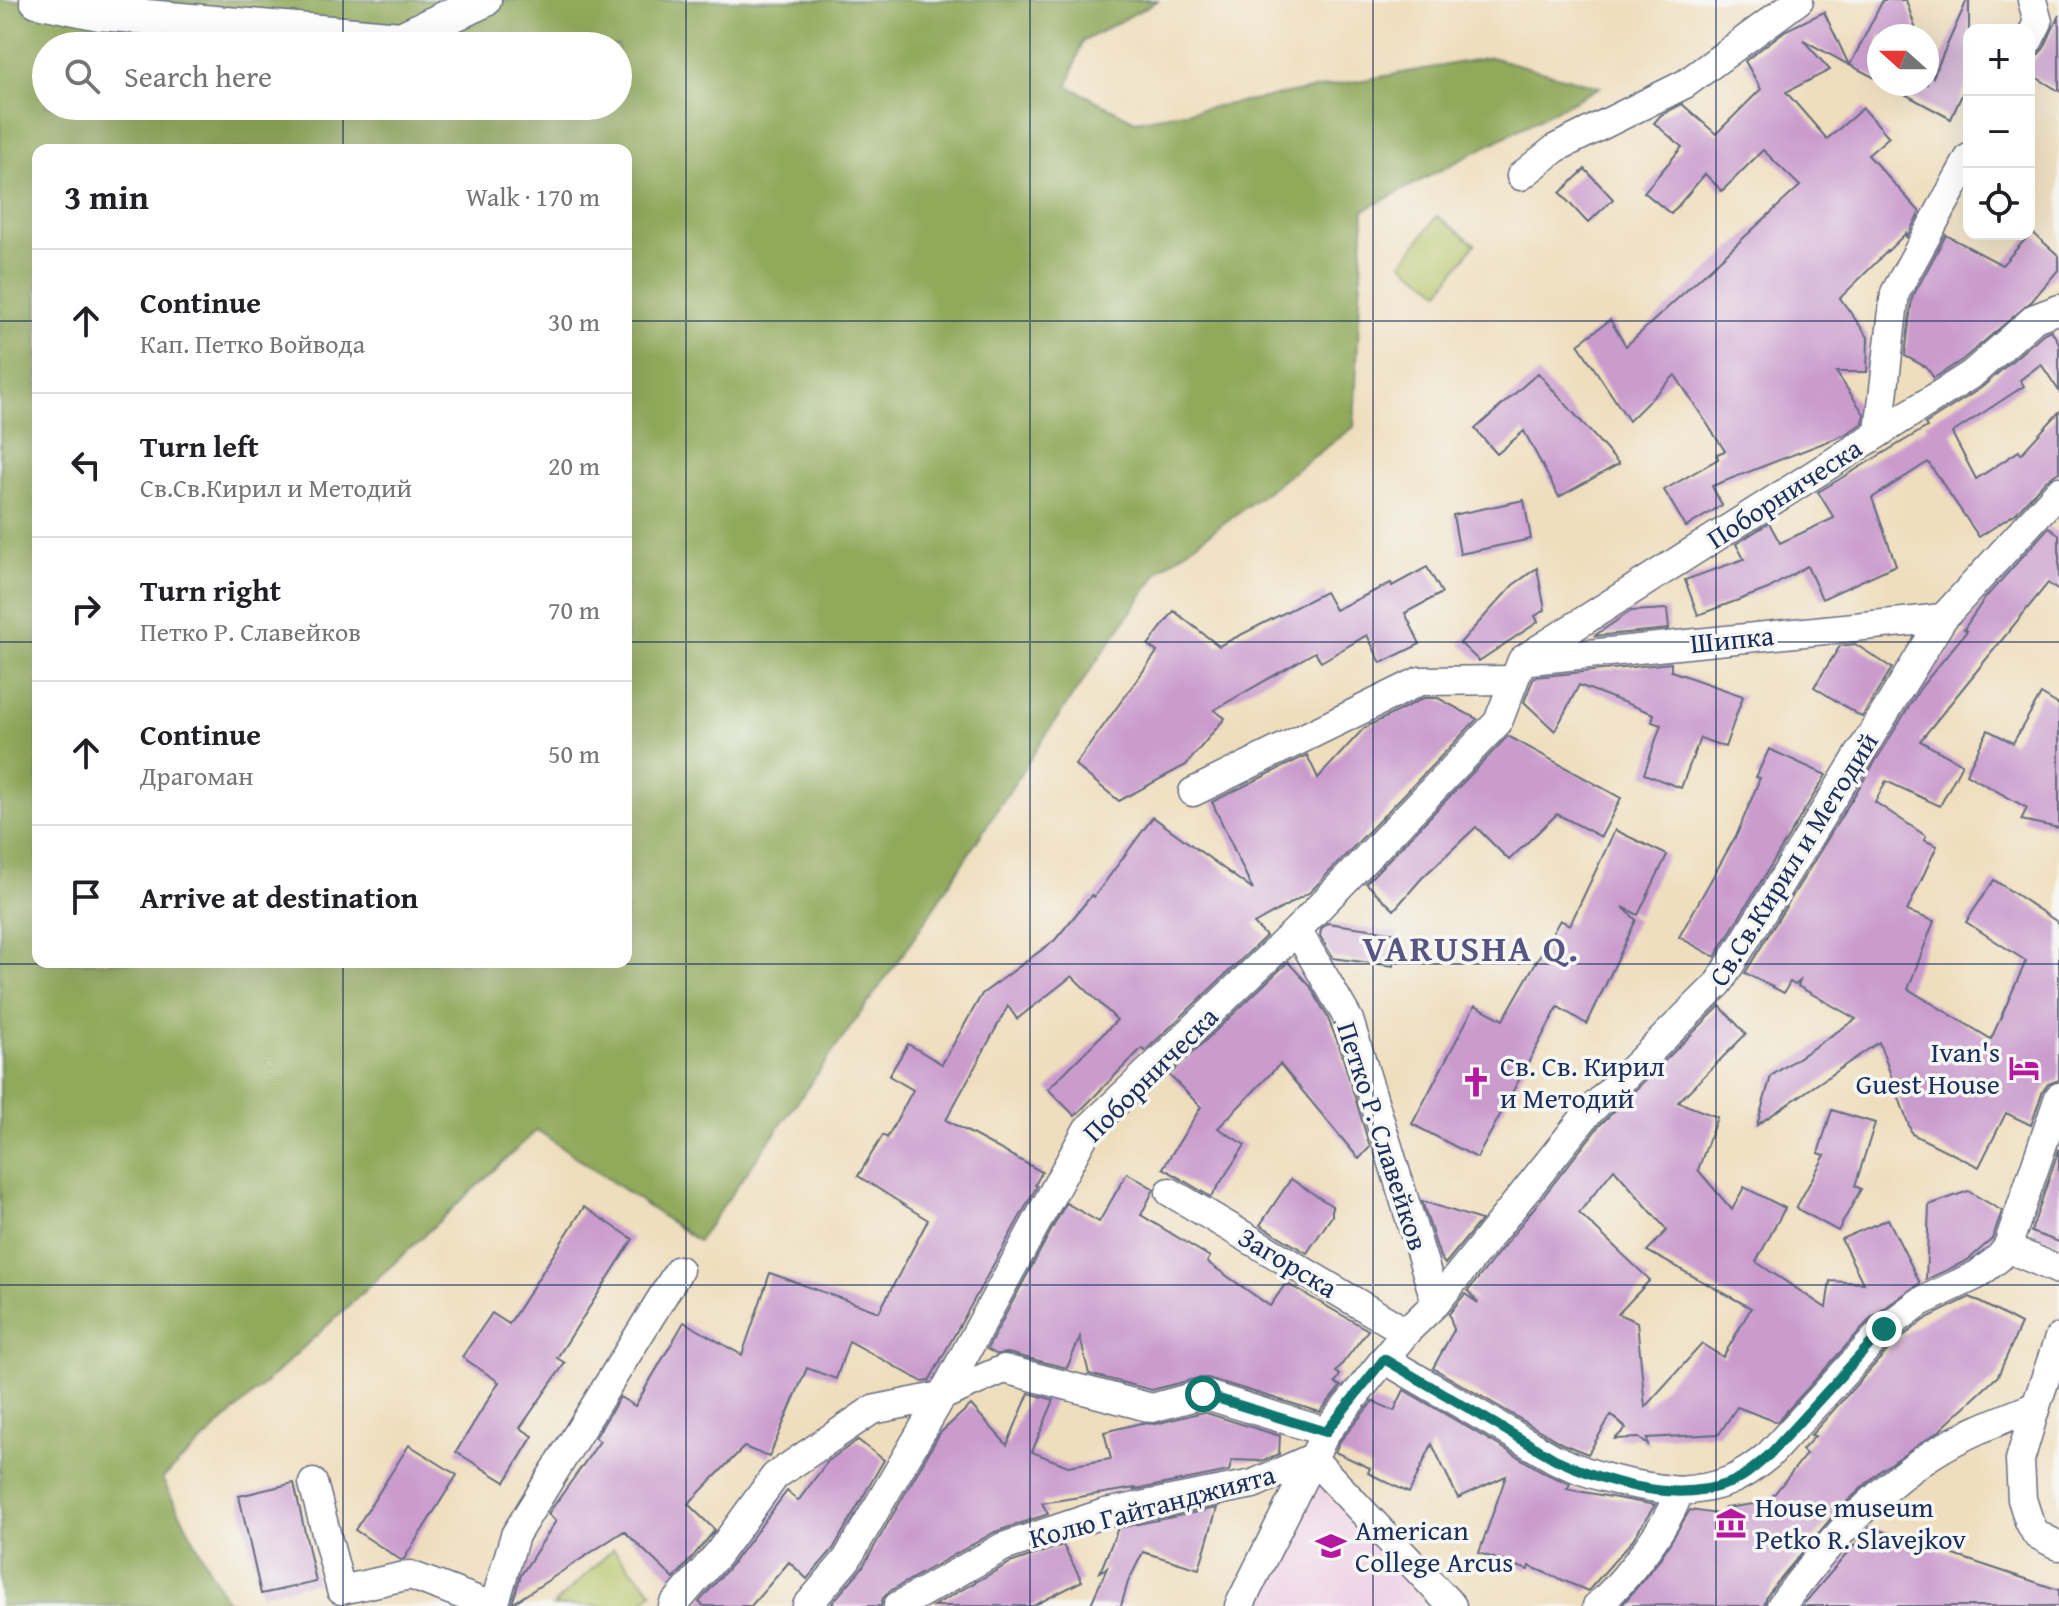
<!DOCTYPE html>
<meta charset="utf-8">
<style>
body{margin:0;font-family:"Gentium Book Plus",serif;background:#f2f2f2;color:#202124}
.controls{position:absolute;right:24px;top:24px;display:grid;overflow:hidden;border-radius:16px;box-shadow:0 8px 32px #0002}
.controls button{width:72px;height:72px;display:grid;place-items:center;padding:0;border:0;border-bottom:2px solid #e0e0e0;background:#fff;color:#202124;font:40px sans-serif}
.compass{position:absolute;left:1867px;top:24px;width:72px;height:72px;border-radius:50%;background:#fff;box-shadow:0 8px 32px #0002;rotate:291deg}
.stop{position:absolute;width:24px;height:24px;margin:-18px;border:6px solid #0f766e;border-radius:50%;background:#fff}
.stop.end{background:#0f766e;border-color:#fff;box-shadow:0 2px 8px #0008}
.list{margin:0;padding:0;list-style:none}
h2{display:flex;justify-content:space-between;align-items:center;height:104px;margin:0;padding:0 32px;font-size:34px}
h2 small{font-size:26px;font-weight:400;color:#757577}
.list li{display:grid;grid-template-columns:52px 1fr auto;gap:24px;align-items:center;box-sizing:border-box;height:144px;padding:0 32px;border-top:2px solid #e0e0e0}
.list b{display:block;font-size:30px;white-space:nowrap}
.list p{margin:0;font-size:26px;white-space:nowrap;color:#757577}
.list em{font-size:26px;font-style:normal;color:#757577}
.icon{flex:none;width:44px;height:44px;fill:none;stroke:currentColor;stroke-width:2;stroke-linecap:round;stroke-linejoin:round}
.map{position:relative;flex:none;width:2059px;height:1606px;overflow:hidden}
.search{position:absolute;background:#fff;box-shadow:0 8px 32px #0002;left:32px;top:32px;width:600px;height:88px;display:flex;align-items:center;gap:20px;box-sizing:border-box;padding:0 28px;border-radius:44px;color:#757577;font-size:30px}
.panel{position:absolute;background:#fff;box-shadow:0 8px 32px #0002;left:32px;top:144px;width:600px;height:824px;border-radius:16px}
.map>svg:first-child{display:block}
.built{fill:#efd0e6}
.green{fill:#b5c365;stroke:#687962;stroke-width:2}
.forest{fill:#90a95a;stroke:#566c5c;stroke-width:2;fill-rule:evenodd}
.building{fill:#ca9cce;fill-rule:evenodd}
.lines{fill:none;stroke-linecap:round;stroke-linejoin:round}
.minor-casing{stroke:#656c7f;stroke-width:31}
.tertiary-casing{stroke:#656c7f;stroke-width:37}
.minor{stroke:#fff;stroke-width:28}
.tertiary{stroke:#fff;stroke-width:34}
.route{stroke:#0f766e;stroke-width:10}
.grid{fill:none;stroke:#1b2f5e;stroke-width:2;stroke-opacity:0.55}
.labels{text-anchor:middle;stroke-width:7;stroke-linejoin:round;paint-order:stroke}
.street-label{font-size:28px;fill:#1b2f5e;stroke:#f6f6f2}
.poi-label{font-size:28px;fill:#1b2f5e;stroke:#f6f6f2;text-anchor:start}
.district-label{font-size:36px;font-weight:bold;letter-spacing:2px;fill:#585585;stroke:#f6f6f2}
</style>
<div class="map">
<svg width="2059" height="1606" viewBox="0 0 2059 1606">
<rect width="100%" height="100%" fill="#f6f6f2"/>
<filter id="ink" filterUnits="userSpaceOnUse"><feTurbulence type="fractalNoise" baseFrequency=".0125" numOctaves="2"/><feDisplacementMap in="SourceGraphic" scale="16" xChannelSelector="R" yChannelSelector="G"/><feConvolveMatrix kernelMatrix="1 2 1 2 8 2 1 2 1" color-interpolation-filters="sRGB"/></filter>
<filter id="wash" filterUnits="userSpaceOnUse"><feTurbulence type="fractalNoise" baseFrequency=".006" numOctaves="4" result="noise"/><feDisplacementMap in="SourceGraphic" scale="32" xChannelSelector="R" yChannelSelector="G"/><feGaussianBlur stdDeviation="1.8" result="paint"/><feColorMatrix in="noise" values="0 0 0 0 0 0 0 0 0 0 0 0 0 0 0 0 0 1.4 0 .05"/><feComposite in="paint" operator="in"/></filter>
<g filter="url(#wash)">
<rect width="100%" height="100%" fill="#efdebd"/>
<polygon class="built" points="1319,1486 1427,1606 1260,1606"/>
<g class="green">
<polygon points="1437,216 1475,244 1440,291 1402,263"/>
<polygon points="613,1549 653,1592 638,1606 553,1606"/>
</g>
<path class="forest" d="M0 0H1159L1082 42 1068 86 1135 121 1491 57 1600 87 1364 210 1354 427 1160 570 1049 730 912 941 698 1241 537 1130 162 1479 229 1606H0ZM46 46H618V106H46ZM38 150H626V962H38Z"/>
<g id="blocks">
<g class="building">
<polygon points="1883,0 1906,0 1918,36 1879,36 1879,80 1850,65"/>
<polygon points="1967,0 1969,0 1969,79 1951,119 1886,84 1927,84 1927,61 1933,77"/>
<polygon points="1824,12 1849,65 1803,40 1830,70 1786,92 1827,139 1863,108 1889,137 1868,155 1920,212 1906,238 1906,233 1840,298 1868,337 1867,372 1836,372 1864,414 1863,423 1844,435 1712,486 1722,505 1686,527 1664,490 1718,459 1717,454 1725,451 1675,375 1629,421 1578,344 1610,320 1626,346 1800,186 1763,150 1722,191 1705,174 1671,214 1644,192 1682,147 1654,123 1661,115 1682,104 1716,134 1761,89 1745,61 1786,30"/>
<polygon points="2059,15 2059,91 2029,73 2029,65 2044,48"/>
<polygon points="1585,169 1613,199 1588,223 1560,193"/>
<polygon points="2032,232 2059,256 2059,269 2032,301 1962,360 1934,378 1926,367 1905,356 1912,298 1946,235 2002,265"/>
<polygon points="2051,330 2059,343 2059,391 2041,364 2020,380 2024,386 1952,433 1976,479 2019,451 2021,454 2059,412 2059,472 2046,480 2016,513 1979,537 1928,462 1872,498 1896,565 1822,599 1807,566 1768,589 1698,615 1685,580 1744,559 1736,544 1769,523 1780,543 1834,518 1818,492 1927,427 1925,424 1981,388 2044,333"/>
<polygon points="1538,373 1619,464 1559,497 1524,431 1497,454 1475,429"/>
<polygon points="1524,500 1531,539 1460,554 1453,515"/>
<polygon points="2049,527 2059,535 2059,591 2048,583 1920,741 1962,764 1940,806 1886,781 1875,802 1926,836 1924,840 1937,846 1907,911 1934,921 1908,989 1991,1039 2026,961 1966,922 1994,880 2059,923 2059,1080 2048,1084 2043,1091 2031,1125 2006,1113 1979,1167 1912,1134 1879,1042 1757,1125 1771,1076 1856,1019 1798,986 1800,981 1795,985 1790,982 1784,993 1745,973 1921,687 1967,631 1964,629 1985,598"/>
<polygon points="1427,567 1442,593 1405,613 1420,644 1381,663 1367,635 1321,662 1315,652 1214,710 1225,718 1186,765 1119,801 1075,765 1157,652 1148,645 1174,611 1219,646 1325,592 1335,610 1391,583 1392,586"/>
<polygon points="1537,568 1545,610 1535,616 1538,622 1479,661 1460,643 1513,585"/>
<polygon points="1667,609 1669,629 1594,636 1631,611"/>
<polygon points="1855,644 1892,668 1862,717 1814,687 1840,646"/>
<polygon points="1671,663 1671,671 1743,696 1725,747 1700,738 1681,788 1644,774 1661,725 1652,722 1654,714 1579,685 1555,731 1524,702 1534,677"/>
<polygon points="2041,694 2059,705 2059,828 2021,820 2027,808 1966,774 1988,730 2013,743"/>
<polygon points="1424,698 1438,698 1477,719 1310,892 1254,924 1266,936 1145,1051 1142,1048 1075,1116 1048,1089 1117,1020 1072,976 1017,1019 1008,1006 946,1120 1042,1172 1035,1185 1037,1186 929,1381 923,1382 849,1341 836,1379 807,1368 769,1457 744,1447 688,1504 715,1530 674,1579 624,1531 512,1604 521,1575 556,1521 548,1514 600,1441 595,1438 620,1397 635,1406 684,1322 742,1355 770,1273 879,1312 928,1220 858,1176 883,1135 887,1138 913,1090 889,1076 908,1044 942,1064 982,994 1055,940 1092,895 1094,897 1153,817 1253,890 1212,802 1307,755 1318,778 1364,728"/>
<polygon points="1508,736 1621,798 1601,837 1557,814 1509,860 1476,827 1422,878 1394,910 1366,883"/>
<polygon points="1769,749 1826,775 1715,957 1679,937 1738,832 1760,778 1756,777"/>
<polygon points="1615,830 1667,855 1638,915 1623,907 1636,920 1587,1024 1558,1007 1477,1158 1412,1124 1475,1005 1503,1020 1560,920 1570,925"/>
<polygon points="1327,923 1398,933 1393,966 1333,958 1320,936 1321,929"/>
<polygon points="1288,962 1310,986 1327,1016 1339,1045 1370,1147 1359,1159 1280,1064 1218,1128 1245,1145 1211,1197 1163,1168 1201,1107 1169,1075"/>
<path d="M1720 1006 1746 1034 1678 1102 1717 1117 1698 1170 1732 1210 1744 1187 1785 1208 1756 1262 1826 1308 1830 1281 1863 1283 1841 1239 1888 1219 1920 1283 1872 1317 1777 1422 1737 1407 1719 1434 1647 1438 1648 1445 1639 1438 1615 1439 1626 1428 1611 1415 1588 1454 1563 1444 1433 1368 1454 1330 1449 1314 1465 1294 1478 1303 1468 1291 1600 1125ZM1614 1169 1667 1230 1647 1251 1751 1308 1723 1357 1702 1344 1645 1407 1637 1322 1618 1314 1650 1280 1579 1213Z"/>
<polygon points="1832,1110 1875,1123 1855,1186 1861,1189 1838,1231 1796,1208 1825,1155 1818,1153"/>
<polygon points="2059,1149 2059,1242 2031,1232"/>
<polygon points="1127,1173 1154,1189 1141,1215 1210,1257 1207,1262 1270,1306 1286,1283 1368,1330 1336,1372 1340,1375 1335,1383 1341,1386 1320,1412 1208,1378 1198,1378 1152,1390 1089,1374 1080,1337 1067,1368 1008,1353 996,1354 987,1349 1066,1203 1099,1222"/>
<polygon points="1291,1179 1332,1206 1332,1216 1307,1253 1260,1225"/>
<polygon points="1968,1191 2002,1211 1992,1239 1968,1260 1926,1280 1929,1205"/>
<polygon points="1422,1201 1481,1220 1445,1264 1440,1257"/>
<polygon points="584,1207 633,1239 557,1358 565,1363 520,1428 533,1436 505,1482 456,1452 499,1382 462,1357 492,1313 509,1324"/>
<polygon points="1970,1297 2021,1324 1998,1376 1939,1431 1880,1471 1838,1510 1784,1574 1767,1596 1764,1606 1622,1605 1658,1562 1690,1510 1738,1517 1726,1508 1768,1502 1806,1454 1802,1450 1815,1436 1811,1435 1895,1342 1929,1317"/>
<polygon points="1404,1390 1547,1474 1570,1484 1567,1489 1655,1505 1631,1542 1588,1591 1529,1566 1528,1570 1479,1553 1506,1476 1458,1498 1432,1444 1409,1493 1368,1473 1370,1468 1335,1452 1340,1441 1373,1401 1394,1411"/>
<polygon points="1029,1393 1054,1400 1032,1452 1068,1466 1111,1459 1104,1432 1141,1423 1156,1424 1203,1412 1280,1436 1279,1454 1262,1461 1232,1460 1229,1471 1134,1490 1135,1488 1042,1503 1048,1514 995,1532 890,1591 883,1598 881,1606 836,1606 832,1603 862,1568 940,1433 971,1405 1007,1445"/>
<polygon points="858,1440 884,1460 833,1549 807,1579 789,1562 751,1606 704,1606 699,1602 732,1564 787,1491 798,1501 828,1461"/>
<polygon points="409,1445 457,1475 404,1559 401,1560 355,1530"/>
<polygon points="294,1483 316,1582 261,1594 239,1496"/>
<polygon points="1217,1508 1199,1569 1143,1552 1128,1582 1121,1606 1090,1606 1107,1568 1100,1572 1118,1528"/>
<polygon points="1870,1527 2059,1590 2059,1606 1802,1606"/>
<polygon points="1063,1545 1082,1581 1033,1606 933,1606 1010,1563"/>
</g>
</g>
</g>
<g filter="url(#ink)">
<use href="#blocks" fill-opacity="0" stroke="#656c7f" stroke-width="2"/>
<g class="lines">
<g class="minor-casing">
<g id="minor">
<polyline points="2029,40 2038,22 2032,0"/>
<polyline points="1521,176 1556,148 1685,84 1799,0"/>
<polyline points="1879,432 1895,293 1969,158"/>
<polyline points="1530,660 1943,618"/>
<polyline points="1193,792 1420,681 1514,680"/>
<polyline points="1297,930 1349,1020 1436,1303"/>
<polyline points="2059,1097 2007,1248 2059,1270"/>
<polyline points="1170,1192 1406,1332"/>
<path d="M1384 1359 1555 1459C1595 1478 1635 1486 1679 1491"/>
<polyline points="2036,1406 2020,1460 2022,1499 2029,1521 2036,1534 2059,1546"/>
<polyline points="313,1483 341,1590 410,1575 492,1606"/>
<polyline points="494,1606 515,1535 679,1270"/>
<polyline points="673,1606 718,1554 775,1476 872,1410 942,1396 1004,1369 1152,1408 1203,1394 1326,1432"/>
<polyline points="807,1606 847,1559 942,1396 1087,1130 1297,930 1498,722 1522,660 1972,374 2035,318 2059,309"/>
<polyline points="898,1606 1003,1547 1105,1513 1253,1484 1312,1458 1452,1606"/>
<polyline points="1239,1606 1326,1432 1406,1332 1436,1303 1587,1114 1719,983 1943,618 2059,491"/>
<path d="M1597 1606C1623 1583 1670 1524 1679 1491 1719 1488 1738 1481 1769 1455L1884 1329 1920 1302 1977 1275 1999 1258 2007 1248"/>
<path d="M1781 1606C1823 1548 1873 1491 1934 1453 1966 1433 2001 1420 2036 1406L2059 1338"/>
</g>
</g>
<g class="tertiary-casing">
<polyline id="tertiary" points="37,0 100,13 401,39 484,0"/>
</g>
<use href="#minor" class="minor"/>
<use href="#tertiary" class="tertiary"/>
</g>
</g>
<g class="lines" filter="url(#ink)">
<path class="route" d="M1203 1394 1326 1432 1384 1359 1555 1459C1605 1482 1674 1504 1729 1483 1744 1478 1757 1465 1769 1455L1884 1329"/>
</g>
<path class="grid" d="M343 0V46M686 0V1606M1030 0V1606M1373 0V1606M1716 0V1606M343 106V150M0 321H38M626 321H2059M0 642H38M626 642H2059M343 962V1606M0 964H2059M0 1285H2059"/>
<defs>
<g id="hotel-bare" transform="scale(2.4)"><path d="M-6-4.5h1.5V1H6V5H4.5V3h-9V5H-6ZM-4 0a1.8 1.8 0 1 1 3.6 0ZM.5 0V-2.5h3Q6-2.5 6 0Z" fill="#b5179e" stroke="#f6f6f2" stroke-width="2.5" paint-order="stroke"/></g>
<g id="church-bare" transform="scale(2.4)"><path d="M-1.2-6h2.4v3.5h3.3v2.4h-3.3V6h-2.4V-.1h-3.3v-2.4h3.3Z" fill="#b5179e" stroke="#f6f6f2" stroke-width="2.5" paint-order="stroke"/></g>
<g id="museum-bare" transform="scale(2.4)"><path d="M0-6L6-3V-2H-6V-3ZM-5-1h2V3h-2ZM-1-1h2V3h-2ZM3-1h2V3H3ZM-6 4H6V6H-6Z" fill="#b5179e" stroke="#f6f6f2" stroke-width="2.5" paint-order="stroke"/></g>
<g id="school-bare" transform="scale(2.4)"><path d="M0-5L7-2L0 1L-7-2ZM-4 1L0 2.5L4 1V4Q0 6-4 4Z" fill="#b5179e" stroke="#f6f6f2" stroke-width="2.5" paint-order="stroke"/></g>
</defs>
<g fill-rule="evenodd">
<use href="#hotel-bare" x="2024" y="1068"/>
<use href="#church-bare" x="1476" y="1082"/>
<use href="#museum-bare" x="1731" y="1523"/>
<use href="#school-bare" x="1331" y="1546"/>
</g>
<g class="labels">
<g class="street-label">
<text transform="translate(1784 493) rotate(-33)" y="10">Поборническа</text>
<text transform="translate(1732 639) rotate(-6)" y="10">Шипка</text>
<text transform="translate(1793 859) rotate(-58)" y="10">Св.Св.Кирил и Методий</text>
<text transform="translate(1150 1074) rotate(-45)" y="10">Поборническа</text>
<text transform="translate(1383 1136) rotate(72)" y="10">Петко Р. Славейков</text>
<text transform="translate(1288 1262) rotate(31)" y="10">Загорска</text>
<text transform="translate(1152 1506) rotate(-15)" y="10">Колю Гайтанджията</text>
</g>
<g class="poi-label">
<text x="2000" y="1062" text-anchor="end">Ivan's<tspan x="2000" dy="32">Guest House</tspan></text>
<text x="1500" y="1076">Св. Св. Кирил<tspan x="1500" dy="32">и Методий</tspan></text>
<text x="1755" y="1517">House museum<tspan x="1755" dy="32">Petko R. Slavejkov</tspan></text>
<text x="1355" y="1540">American<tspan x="1355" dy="32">College Arcus</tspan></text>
</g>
<g class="district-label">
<text x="1471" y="961">VARUSHA Q.</text>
</g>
</g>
</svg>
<div class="controls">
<button>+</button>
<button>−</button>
<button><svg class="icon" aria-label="locate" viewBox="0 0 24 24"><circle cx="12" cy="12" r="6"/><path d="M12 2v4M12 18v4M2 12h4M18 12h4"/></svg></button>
</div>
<svg class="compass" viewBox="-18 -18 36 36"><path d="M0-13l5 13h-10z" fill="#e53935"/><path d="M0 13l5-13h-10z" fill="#757577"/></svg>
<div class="stop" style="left:1203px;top:1394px"></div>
<div class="stop end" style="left:1884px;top:1329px"></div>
<div class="search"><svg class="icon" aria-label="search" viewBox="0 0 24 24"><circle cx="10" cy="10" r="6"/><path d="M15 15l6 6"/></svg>Search here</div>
<section class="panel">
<h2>3 min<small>Walk · 170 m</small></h2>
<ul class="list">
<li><svg class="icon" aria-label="ahead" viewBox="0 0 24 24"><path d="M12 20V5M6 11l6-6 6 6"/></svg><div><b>Continue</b><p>Кап. Петко Войвода</p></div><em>30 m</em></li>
<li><svg class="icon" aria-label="left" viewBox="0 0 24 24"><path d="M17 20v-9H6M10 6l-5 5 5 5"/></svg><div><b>Turn left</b><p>Св.Св.Кирил и Методий</p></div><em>20 m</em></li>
<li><svg class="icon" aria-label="right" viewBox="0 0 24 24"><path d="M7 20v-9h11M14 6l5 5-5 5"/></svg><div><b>Turn right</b><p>Петко Р. Славейков</p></div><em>70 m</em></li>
<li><svg class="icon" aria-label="ahead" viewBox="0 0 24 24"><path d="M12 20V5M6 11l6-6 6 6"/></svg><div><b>Continue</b><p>Драгоман</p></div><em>50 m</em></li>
<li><svg class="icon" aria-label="arrive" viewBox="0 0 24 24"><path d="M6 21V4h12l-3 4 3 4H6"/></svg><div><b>Arrive at destination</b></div></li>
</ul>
</section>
</div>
